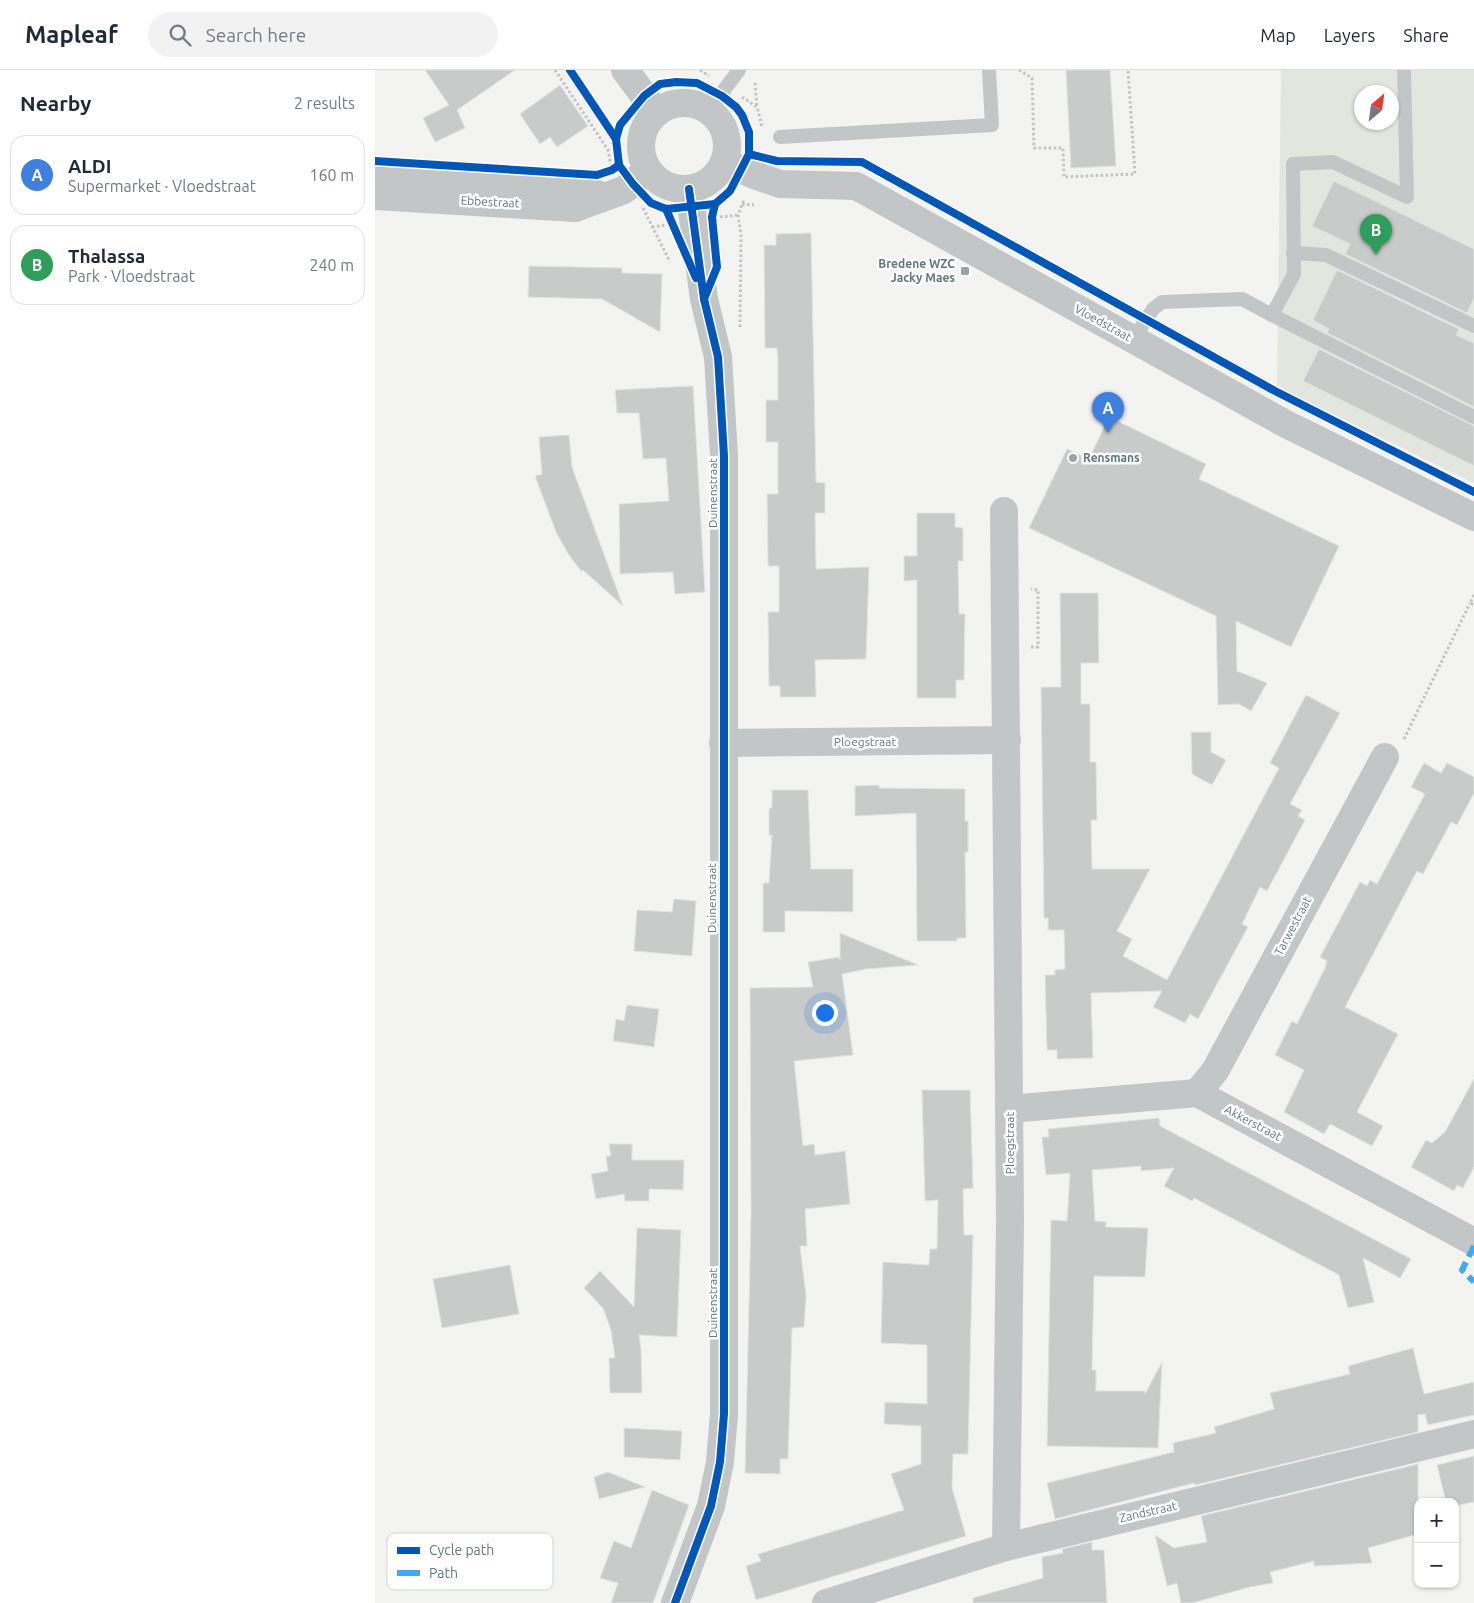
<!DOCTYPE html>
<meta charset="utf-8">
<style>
body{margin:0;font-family:Ubuntu,sans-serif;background:#f2f2f3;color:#1f2937}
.controls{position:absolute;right:15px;bottom:15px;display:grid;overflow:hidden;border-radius:10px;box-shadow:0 1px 4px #0004}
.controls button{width:45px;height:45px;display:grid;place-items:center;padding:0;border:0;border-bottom:1px solid #e0e1e3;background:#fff;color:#1f2937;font:25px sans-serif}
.compass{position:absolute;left:979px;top:15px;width:45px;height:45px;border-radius:50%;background:#fff;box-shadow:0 1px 4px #0004;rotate:29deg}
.you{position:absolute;left:449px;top:942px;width:18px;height:18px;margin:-12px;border:4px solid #fff;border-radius:50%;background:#1a73e8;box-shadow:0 0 0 8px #1a73e833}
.badge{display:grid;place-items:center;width:32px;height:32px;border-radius:50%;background:#0b8043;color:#fff;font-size:16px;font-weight:700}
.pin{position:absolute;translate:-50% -41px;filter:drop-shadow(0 1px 2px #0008)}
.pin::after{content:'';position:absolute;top:26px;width:18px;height:15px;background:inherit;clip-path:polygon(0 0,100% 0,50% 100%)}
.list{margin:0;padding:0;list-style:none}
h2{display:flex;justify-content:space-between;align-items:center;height:65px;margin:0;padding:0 20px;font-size:21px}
h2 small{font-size:16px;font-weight:400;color:#747a83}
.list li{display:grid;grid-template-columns:32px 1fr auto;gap:15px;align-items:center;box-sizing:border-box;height:80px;margin:0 10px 10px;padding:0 10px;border:1px solid #e0e1e3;border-radius:15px}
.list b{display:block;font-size:19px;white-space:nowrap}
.list p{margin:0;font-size:16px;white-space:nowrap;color:#747a83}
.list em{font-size:16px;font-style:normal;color:#747a83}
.icon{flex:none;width:28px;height:28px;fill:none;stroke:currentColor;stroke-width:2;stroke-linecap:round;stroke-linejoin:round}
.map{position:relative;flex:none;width:1099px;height:1533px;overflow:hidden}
header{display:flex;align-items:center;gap:30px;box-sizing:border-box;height:70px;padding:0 25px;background:#fff;border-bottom:1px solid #e0e1e3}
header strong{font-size:24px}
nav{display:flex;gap:28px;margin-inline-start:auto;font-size:18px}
.search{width:350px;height:45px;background:#f2f2f3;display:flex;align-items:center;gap:12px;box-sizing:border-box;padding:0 18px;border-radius:28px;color:#747a83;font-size:19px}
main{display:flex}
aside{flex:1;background:#fff}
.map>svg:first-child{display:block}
.green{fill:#e3e5df;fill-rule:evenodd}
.building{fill:#c8cbca;stroke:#e2e2e2}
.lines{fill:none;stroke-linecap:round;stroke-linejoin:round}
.path{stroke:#c2c4c4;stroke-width:3;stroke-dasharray:2.5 2.5;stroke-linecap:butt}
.service{stroke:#c3c6c6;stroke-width:14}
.minor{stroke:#c3c6c6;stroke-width:28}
.tertiary{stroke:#c3c6c6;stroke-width:28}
.quiet{stroke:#3fa9f5;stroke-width:6;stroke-dasharray:12 6;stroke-linecap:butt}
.cycleway-casing{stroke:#fff;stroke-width:11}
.cycleway{stroke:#0057b8;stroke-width:8}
.poi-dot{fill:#95a4a4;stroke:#fff;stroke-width:2}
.labels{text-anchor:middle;stroke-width:5;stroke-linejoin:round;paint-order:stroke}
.street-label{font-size:12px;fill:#62797a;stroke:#fff}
.poi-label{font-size:12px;font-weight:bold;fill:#62797a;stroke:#fff;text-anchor:end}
.key{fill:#fff;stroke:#d0d7d7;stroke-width:1}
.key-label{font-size:14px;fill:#62797a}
</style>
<header>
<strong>Mapleaf</strong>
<div class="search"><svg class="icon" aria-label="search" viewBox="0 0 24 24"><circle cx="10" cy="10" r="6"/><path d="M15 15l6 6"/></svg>Search here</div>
<nav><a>Map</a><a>Layers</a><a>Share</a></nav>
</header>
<main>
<aside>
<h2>Nearby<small>2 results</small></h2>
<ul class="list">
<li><span class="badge" style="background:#3f7fe0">A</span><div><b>ALDI</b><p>Supermarket · Vloedstraat</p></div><em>160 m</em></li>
<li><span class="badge" style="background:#2e9e5b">B</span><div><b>Thalassa</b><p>Park · Vloedstraat</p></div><em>240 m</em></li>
</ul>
</aside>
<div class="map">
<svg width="1099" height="1533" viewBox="0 0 1099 1533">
<rect width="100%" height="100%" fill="#f3f3f2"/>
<path class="green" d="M906 0H1099V413L902 317ZM986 22H1016V52H986Z"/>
<g class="building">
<polygon points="50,0 140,0 82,40 90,58 60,72 48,48 74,35"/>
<polygon points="691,0 735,0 741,96 696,98"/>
<polygon points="185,15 213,56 182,77 175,67 165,74 145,44"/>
<polygon points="959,111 1099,179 1099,228 1092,243 970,184 975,174 937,156"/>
<polygon points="436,163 441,412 450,413 450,443 440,443 441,499 494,497 491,589 440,590 441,627 405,627 405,616 394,616 393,542 404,542 404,496 393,496 392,424 403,424 403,372 391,372 391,330 403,330 403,289 402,278 390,278 389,175 401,175 401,164"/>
<polygon points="154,196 247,198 247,203 287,204 285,262 227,229 153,227"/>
<polygon points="962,200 1084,259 1081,265 1099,273 1099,337 952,263 954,259 938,250"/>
<polygon points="944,279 1099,356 1099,396 928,311"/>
<polygon points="318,316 330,522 300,524 298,502 245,504 244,434 294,431 291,388 268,389 264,343 242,343 240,320"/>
<polygon points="734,347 831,394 824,409 964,476 916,577 861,551 862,601 892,613 876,641 864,634 843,635 841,546 654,458 692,379 714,389"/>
<polygon points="194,365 197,397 248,536 208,500 206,501 194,485 181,462 160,406 167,404 164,367"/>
<polygon points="542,443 580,443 580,457 588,458 588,491 583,491 584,544 590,544 589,610 581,610 581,628 542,628 542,510 529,511 529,486 542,486"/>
<polygon points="685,523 723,523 724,593 706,593 706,634 715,634 715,692 721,692 722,750 716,750 717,799 775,799 742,861 757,869 748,886 792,910 904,698 895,693 931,625 965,643 915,734 927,740 923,746 930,750 892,821 885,817 867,854 873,857 823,949 815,944 810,953 778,937 787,921 716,923 718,988 682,989 682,980 672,980 670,905 680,905 680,900 690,899 689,860 673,860 673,848 669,848 666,617 686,617"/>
<polygon points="816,662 836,662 836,682 851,690 837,715 817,704"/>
<polygon points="1049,693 1066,703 1072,693 1099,707 1099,723 1082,755 1076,752 1048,804 1042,801 970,937 1023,964 982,1042 1008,1056 997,1076 955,1054 949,1064 909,1042 929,1000 900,985 917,951 922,954 950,898 952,891 945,887 985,812 992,816 995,810 1002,814 1050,724 1036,717"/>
<polygon points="504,715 504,718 590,719 590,751 593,751 593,782 590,782 591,868 582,868 582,871 542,871 541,743 480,746 480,716"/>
<polygon points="397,720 433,720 436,799 478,799 478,842 410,841 410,862 388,862 388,813 394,813 397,765 394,765 394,738 397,738"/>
<polygon points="299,829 321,831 317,886 259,881 262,840 297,842"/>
<polygon points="465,863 543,895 491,899 467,904 478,985 419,991 428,1076 439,1074 440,1085 470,1081 475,1134 430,1139 432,1176 425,1176 431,1226 429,1257 417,1258 413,1389 405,1389 405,1404 370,1403 376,1146 375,918 438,917 433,892 465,887 465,890"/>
<polygon points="252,935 284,939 279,977 238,971 241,949 249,951"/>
<polygon points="1099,1009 1099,1097 1088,1118 1082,1115 1079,1121 1036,1097 1051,1070 1057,1073 1070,1062"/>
<polygon points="547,1020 595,1020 598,1118 588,1119 589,1165 598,1165 593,1384 578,1384 577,1418 591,1466 381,1530 371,1496 386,1491 383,1484 529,1440 516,1404 546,1394 546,1356 509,1354 510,1332 552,1334 552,1275 506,1273 508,1192 554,1195 555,1179 562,1179 563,1130 550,1131"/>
<polygon points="784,1048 785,1056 1036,1189 1025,1208 988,1188 999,1232 973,1238 964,1205 819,1128 817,1131 789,1116 799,1098 766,1101 766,1096 717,1100 720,1151 731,1152 731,1157 773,1158 770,1207 719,1206 717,1300 721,1300 721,1321 770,1321 770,1324 787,1292 783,1378 672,1376 676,1150 692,1151 695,1103 671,1105 667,1067 674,1067 673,1059"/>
<polygon points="234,1074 257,1074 257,1090 309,1090 308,1120 274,1119 274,1131 250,1131 249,1124 221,1129 216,1104 233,1101 231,1086 236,1086"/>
<polygon points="262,1158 306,1160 302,1267 264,1265 266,1279 267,1323 235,1323 234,1288 240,1288 236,1260 228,1238 209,1218 225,1201 259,1237"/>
<polygon points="135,1195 144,1244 67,1258 58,1209"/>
<polygon points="1038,1278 1049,1324 1099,1312 1099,1345 1053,1355 1050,1344 1043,1345 1043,1362 820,1415 819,1413 680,1449 672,1413 799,1382 798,1373 841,1363 839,1357 899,1339 895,1323 975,1304 973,1296"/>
<polygon points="249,1358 307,1361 305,1390 249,1387"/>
<polygon points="1099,1386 1099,1432 1080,1436 1080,1432 1071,1432 1062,1395"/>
<polygon points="1043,1394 1043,1464 993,1478 997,1493 939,1496 939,1491 895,1502 898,1513 875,1517 817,1533 806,1533 802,1513 792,1516 780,1465 799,1478 832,1472 826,1446"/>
<polygon points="233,1402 270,1417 224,1429 219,1407"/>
<polygon points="277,1420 314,1435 302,1468 278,1533 236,1533 243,1513 225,1508 239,1471 256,1478"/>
<polygon points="717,1472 717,1480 729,1480 732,1533 598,1533 598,1528 668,1508 667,1487 688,1483 687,1479"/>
</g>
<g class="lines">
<g class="path">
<polyline points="180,0 233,80 236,96"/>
<polyline points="325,0 334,6"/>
<polyline points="644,0 657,8 659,78 688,78 689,107 760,104 753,0"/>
<polyline points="380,13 382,37"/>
<polyline points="367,27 382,37 387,57"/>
<polyline points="367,134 379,135"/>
<polyline points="268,138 295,192"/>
<polyline points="345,147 363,145"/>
<polyline points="277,157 292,155"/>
<polyline points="365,257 366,165 363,145 369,130"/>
<polyline points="1099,525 1095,533 1099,535"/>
<polyline points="656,577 663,577 663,520 656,519"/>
<polyline points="1029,669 1095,533"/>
</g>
<g class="service">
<polyline points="334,40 364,0"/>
<polyline points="405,67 617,55 614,0"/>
<polyline points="918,183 951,185 1099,256"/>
<polyline points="897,245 1099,347"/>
<polyline points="758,270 778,239 787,232 867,229 897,245 919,204 918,94 958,92 1032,127 1029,0"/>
</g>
<g class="minor">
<polyline points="0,104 202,116 227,126"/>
<polyline points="0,126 200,138 249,120 273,100"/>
<polyline points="629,441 635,1148 631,1477"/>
<polyline points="348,673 632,670"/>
<polyline points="822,1023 840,1001 1010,687"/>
<polyline points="634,1039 822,1023 1099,1172"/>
</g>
<g class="tertiary">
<polyline points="250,0 281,42"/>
<circle cx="309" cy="76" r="43"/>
<polyline points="349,92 379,105 405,114 481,116 909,353 1099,447"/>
<polyline points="300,1533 336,1436 345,1392 349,1344 349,386 343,287 329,229 314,119"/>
<polyline points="451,1533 631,1477 1099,1364"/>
</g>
<polyline class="quiet" points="1099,1176 1087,1200 1099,1212"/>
<g class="cycleway-casing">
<g id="cycleway">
<polyline points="195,0 241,69"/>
<polygon points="301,12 322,13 347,26 361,37 367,45 374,62 374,84 355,121 340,134 291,139 276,133 258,114 244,95 241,69 245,55 269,26 285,14"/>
<polyline points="374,84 402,91 487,92 900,321 1099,422"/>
<polyline points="0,91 222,105 237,100 244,95"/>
<polyline points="291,139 321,208"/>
<polyline points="329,229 342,197 337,147 340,134"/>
<polyline points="300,1533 336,1436 345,1392 349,1344 349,386 343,287 329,229 314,119"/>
</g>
</g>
<use href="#cycleway" class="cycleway"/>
</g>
<g class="poi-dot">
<rect x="585" y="196" width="10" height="10" rx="2.5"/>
<circle cx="698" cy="388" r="5"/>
</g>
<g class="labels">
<g class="street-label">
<text transform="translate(115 132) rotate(3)" y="4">Ebbestraat</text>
<text transform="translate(728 253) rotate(29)" y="4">Vloedstraat</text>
<text transform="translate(338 423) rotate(-90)" y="4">Duinenstraat</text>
<text x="490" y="676">Ploegstraat</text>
<text transform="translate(337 828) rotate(-90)" y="4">Duinenstraat</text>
<text transform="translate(918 856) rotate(-62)" y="4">Tarwestraat</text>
<text transform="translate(878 1053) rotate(28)" y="4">Akkerstraat</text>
<text transform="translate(635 1073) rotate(-90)" y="4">Ploegstraat</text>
<text transform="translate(338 1233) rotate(-90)" y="4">Duinenstraat</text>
<text transform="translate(773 1442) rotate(-13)" y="4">Zandstraat</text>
</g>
<g class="poi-label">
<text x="580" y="198">Bredene WZC<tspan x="580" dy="14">Jacky Maes</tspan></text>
<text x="708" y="392" text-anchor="start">Rensmans</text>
</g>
</g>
<rect x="12" y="1463" width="166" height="57" rx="8" class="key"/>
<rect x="22" y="1477" width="23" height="7" fill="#0057b8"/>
<rect x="22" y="1500" width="23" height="6" fill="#3fa9f5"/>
<g class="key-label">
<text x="54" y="1485">Cycle path</text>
<text x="54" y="1508">Path</text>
</g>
</svg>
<div class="controls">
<button>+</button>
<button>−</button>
</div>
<svg class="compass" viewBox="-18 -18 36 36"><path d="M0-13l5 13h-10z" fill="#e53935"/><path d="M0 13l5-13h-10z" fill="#747a83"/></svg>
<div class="you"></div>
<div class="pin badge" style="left:733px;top:363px;background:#3f7fe0">A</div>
<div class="pin badge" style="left:1001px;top:185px;background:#2e9e5b">B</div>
</div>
</main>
